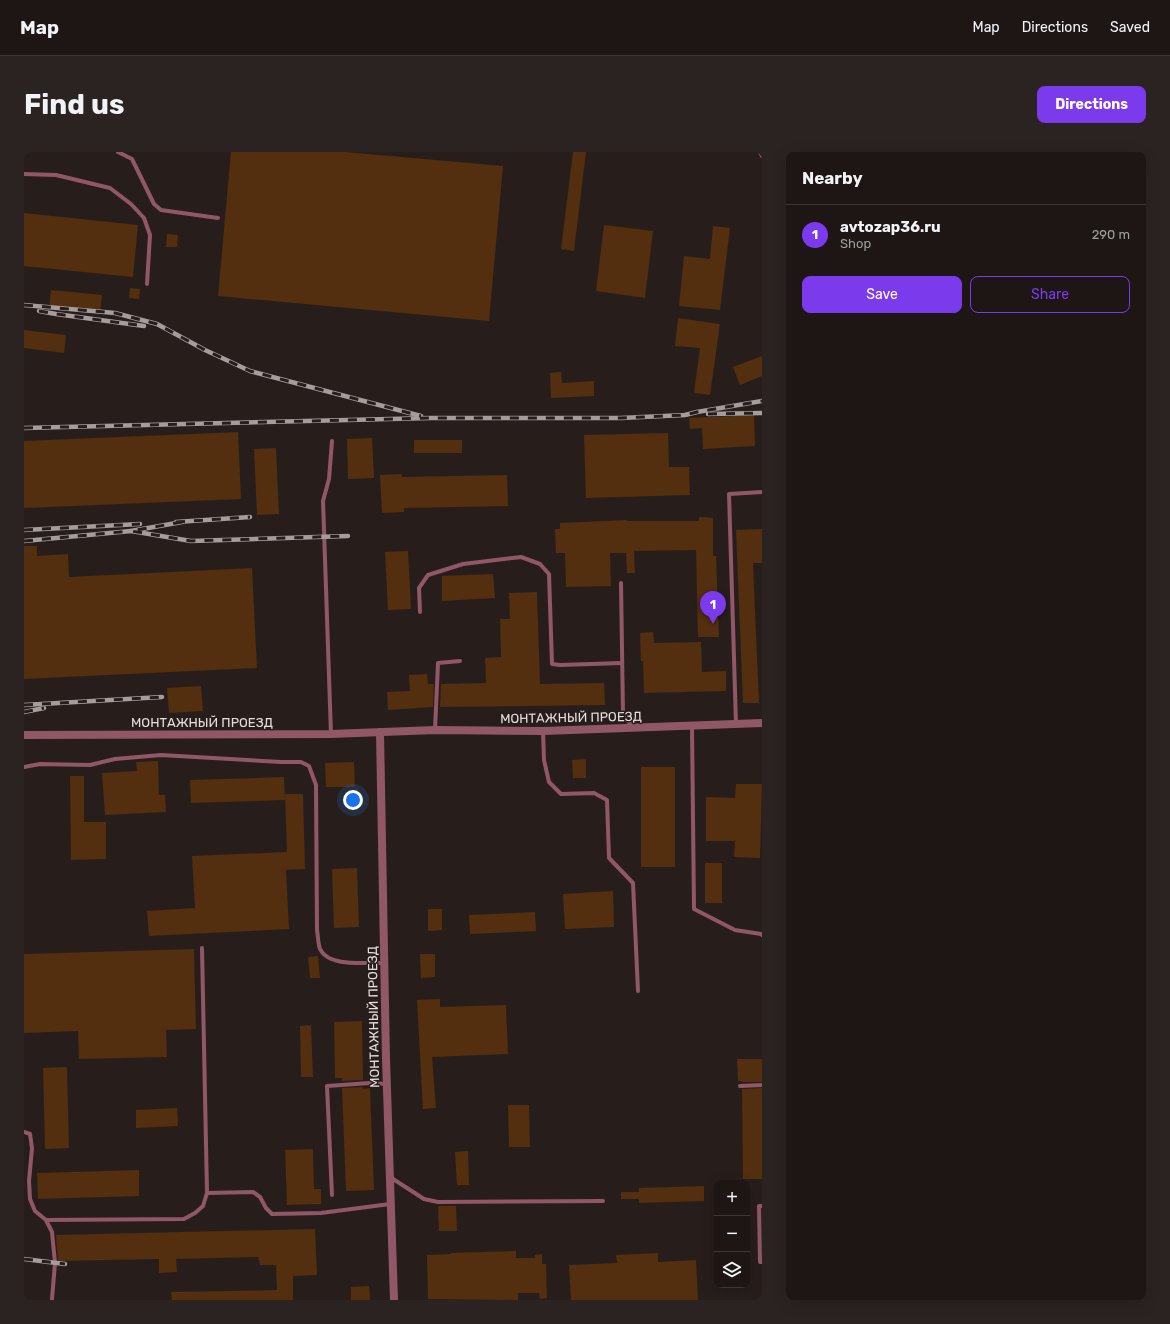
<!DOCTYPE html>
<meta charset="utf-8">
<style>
body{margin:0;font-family:Rubik,sans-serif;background:#2a2322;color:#f1f3f6}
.controls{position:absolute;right:12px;bottom:12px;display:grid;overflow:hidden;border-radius:8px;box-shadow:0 4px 16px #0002}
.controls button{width:36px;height:36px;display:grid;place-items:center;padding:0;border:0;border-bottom:1px solid #3b3534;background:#1d1615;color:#f1f3f6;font:20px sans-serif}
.you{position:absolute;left:329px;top:648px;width:14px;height:14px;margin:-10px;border:3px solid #fff;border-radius:50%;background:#1a73e8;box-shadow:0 0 0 6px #1a73e833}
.badge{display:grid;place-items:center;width:26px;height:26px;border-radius:50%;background:#7c3aed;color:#fff;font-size:13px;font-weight:700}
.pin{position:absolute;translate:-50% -33px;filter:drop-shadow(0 1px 2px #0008)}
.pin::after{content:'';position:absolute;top:21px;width:14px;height:12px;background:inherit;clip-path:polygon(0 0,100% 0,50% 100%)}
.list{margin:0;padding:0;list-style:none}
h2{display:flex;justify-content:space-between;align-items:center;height:52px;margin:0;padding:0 16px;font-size:17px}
h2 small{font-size:13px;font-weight:400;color:#a09fa0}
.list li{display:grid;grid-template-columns:26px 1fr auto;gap:12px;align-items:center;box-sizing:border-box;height:60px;padding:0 16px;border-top:1px solid #3b3534}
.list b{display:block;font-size:15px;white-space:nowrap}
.list p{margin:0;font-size:13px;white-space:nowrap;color:#a09fa0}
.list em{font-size:13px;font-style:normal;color:#a09fa0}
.actions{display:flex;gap:8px;padding:12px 16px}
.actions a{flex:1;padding:9px 0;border:1px solid #7c3aed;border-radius:8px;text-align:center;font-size:14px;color:#7c3aed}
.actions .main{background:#7c3aed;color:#fff}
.icon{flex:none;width:22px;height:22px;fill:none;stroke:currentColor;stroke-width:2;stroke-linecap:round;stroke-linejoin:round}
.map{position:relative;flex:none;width:738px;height:1148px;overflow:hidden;border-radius:8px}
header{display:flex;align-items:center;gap:24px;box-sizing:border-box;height:56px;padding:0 20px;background:#1d1615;border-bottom:1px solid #3b3534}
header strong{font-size:19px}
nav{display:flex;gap:22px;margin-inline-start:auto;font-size:14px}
.intro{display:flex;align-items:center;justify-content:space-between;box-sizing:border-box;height:96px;padding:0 24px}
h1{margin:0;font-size:28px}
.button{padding:10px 18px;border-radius:8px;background:#7c3aed;color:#fff;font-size:14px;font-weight:700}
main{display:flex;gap:24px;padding:0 24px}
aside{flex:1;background:#1d1615;border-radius:8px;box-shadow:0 4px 16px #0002}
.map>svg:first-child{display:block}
.building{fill:#532e0f}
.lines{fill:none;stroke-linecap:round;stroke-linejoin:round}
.service{stroke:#915767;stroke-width:4}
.minor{stroke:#915767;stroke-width:8}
.rail-casing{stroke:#a59d9c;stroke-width:4.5}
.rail{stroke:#271e1c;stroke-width:3;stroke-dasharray:9;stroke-linecap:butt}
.labels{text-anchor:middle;stroke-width:3;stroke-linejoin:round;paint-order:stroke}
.street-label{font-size:13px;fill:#e4dddc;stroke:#271e1c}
</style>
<header>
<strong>Map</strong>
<nav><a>Map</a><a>Directions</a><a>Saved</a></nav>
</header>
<div class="intro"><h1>Find us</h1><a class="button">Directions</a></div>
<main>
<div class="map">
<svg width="738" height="1148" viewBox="0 0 738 1148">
<rect width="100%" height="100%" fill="#271e1c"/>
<g class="building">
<polygon points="207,0 321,0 479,14 465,169 194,144"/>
<polygon points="549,0 562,0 550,99 537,97"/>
<polygon points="0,61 114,73 109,125 0,114"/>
<polygon points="580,73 629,79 621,146 572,139"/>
<polygon points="689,74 706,76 696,158 655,154 660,104 686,107"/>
<polygon points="143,82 154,83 153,95 142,95"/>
<polygon points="106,136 116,137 115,147 105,146"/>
<polygon points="27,138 78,143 76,161 25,156"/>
<polygon points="654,166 696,172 686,243 670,241 676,196 651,194"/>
<polygon points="0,178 42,183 40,201 0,196"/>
<polygon points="738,204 738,224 716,233 709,215"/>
<polygon points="537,220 538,231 570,229 570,244 527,246 526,221"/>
<polygon points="730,263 731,294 679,297 678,276 666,277 665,266"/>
<polygon points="214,280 217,347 0,356 0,289"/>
<polygon points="644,281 645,315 665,315 666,343 562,346 560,283"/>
<polygon points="348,286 350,326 324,327 323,287"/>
<rect x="390" y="288" width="48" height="13"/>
<polygon points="252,296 255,362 233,363 230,297"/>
<polygon points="378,322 378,325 483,323 484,354 380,356 380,360 358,361 356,323"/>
<polygon points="675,365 689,366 689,404 692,404 695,485 674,485 672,398 610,399 611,421 603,421 602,401 586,401 587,434 542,435 541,401 532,401 531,377 536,377 536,371 603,368 603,369 675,369"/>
<polygon points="738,377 738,411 729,411 735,551 719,551 712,378"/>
<polygon points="0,394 13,394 13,404 44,402 45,425 228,416 233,516 0,527"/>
<polygon points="384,399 387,457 364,458 361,400"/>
<polygon points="469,422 471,446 418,449 418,424"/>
<polygon points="513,440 516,532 580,531 581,553 416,555 417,532 462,531 461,506 477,505 476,467 486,467 485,441"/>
<polygon points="629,480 630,491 677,490 678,520 702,519 702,539 620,541 619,509 617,509 616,481"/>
<polygon points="403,522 404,532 410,532 409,555 364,558 363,540 386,539 385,523"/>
<polygon points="177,534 179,559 145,561 143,536"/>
<polygon points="562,607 562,626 549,626 548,608"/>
<polygon points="134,609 135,643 141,643 142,660 81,663 78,621 113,619 112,610"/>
<polygon points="330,610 331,635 302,635 301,611"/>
<rect x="617" y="615" width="34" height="100"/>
<polygon points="46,624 60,624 60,670 82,670 82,707 47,708"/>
<polygon points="260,625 261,648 167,651 166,628"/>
<polygon points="712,632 738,632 736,706 710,705 711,689 682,689 682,645 711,646"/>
<polygon points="261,642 279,642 281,717 262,718 265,777 125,784 123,759 171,756 168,704 263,700"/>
<rect x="681" y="711" width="17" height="40"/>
<polygon points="333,716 335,775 310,776 308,717"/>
<polygon points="589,739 590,775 541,777 539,742"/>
<polygon points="404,757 418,757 418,778 404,779"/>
<polygon points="511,760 512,779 446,782 445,763"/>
<polygon points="170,797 172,877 142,878 143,905 55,907 54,879 0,881 0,802"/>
<polygon points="396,802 411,802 411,825 397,826"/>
<polygon points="294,804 296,826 286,826 284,805"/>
<polygon points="416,847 416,855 482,853 484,902 408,905 412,956 399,957 393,848"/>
<polygon points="338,869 339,928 318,929 318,926 311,926 310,870"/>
<polygon points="287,873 289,925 277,925 276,874"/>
<polygon points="713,907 738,907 738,930 718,930 718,929 714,929"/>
<polygon points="43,915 45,996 21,997 19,916"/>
<polygon points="339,935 339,937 346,936 350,1038 322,1039 318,936"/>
<polygon points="738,936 738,1027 719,1027 718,937"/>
<polygon points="484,953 505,953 506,995 485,995"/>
<polygon points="153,956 154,974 112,976 112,958"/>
<polygon points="289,997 290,1037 297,1037 297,1052 263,1053 261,998"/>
<polygon points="444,999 445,1033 433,1033 431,1000"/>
<polygon points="115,1018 115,1044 14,1047 13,1021"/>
<polygon points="680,1034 680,1049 615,1051 615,1047 597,1047 597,1040 615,1040 615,1036"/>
<polygon points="414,1054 432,1054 433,1079 415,1079"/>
<polygon points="291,1077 293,1123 269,1124 269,1148 148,1148 147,1140 253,1138 252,1113 236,1113 234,1105 152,1107 153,1120 135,1121 135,1107 34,1109 32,1083"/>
<polygon points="492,1099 492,1106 511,1106 511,1103 518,1102 518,1112 522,1112 523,1146 516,1147 515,1141 494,1141 494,1148 404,1147 403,1103 427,1102 427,1101"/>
<polygon points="634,1101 634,1110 672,1108 674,1148 547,1148 545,1113 593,1111 592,1103"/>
<polygon points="345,1134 346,1148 327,1148 327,1135"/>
</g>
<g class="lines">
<g class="service">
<polyline points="94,0 108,7 130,52 137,58 194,66"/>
<polyline points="736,0 738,4"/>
<polyline points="0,22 32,23 86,36 107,52 120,66 126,83 123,132"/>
<polyline points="597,431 599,563 609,575"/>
<polyline points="396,460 395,436 404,423 439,412 497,405 516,412 525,422 528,512 536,513 598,511"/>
<polyline points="712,572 705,342 738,340"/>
<polyline points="668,574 670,757 711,778 737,782 738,783"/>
<polyline points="411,578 414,511 436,509"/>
<polyline points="519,579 520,608 525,630 537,642 570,641 583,648 585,706 609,731 614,839"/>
<polyline points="307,582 299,349 305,327 308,289"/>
<path d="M0 615 16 612 66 613 91 607 137 603 257 610H277L285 614 292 633 293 778C294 783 294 792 296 797 305 816 343 810 360 811"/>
<polyline points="716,934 738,933"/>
<polyline points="0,980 6,982 8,996 5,1029 6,1047 11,1059 22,1068 160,1067 171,1061 179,1054 183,1041 178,796"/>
<polyline points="366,1025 400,1047 414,1050 579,1049"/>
<polyline points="183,1041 229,1040 236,1045 242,1056 248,1062 297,1061 366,1052"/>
<polyline points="308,1043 303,934 346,931 363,932"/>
<polyline points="738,1054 735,1054 736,1110 738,1110"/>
<polyline points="22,1068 28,1080 31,1111 28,1147"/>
</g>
<g class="minor">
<polyline points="356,580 362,907 370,1148"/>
<polyline points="0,583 307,582 411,578 519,579 738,571"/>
</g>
<g class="rail-casing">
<g id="rail">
<polyline points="0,153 91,161 133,172 181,198 226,219 397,264"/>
<polyline points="15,159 32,162 120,174"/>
<polyline points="684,262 738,261"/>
<polyline points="0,276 407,266 597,266 661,263 673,260 738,249"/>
<polyline points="152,370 226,365"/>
<polyline points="158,370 107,379 167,389 324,384"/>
<polyline points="0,378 116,372"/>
<polyline points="0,389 107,379"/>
<polyline points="0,553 138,545"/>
<polyline points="0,560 20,556"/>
<polyline points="0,1107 41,1112"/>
</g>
</g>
<use href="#rail" class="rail"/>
</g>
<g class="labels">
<g class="street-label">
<text transform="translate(547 565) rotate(-1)" y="5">МОНТАЖНЫЙ ПРОЕЗД</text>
<text x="178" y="575">МОНТАЖНЫЙ ПРОЕЗД</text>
<text transform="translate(349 865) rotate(-91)" y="5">МОНТАЖНЫЙ ПРОЕЗД</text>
</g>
</g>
</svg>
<div class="controls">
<button>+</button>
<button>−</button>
<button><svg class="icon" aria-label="layers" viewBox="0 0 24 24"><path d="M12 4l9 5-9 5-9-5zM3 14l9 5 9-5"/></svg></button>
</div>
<div class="you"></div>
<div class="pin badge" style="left:689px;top:472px">1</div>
</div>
<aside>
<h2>Nearby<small></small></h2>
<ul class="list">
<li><span class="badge">1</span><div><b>avtozap36.ru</b><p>Shop</p></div><em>290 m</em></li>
</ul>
<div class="actions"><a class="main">Save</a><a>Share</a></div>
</aside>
</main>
